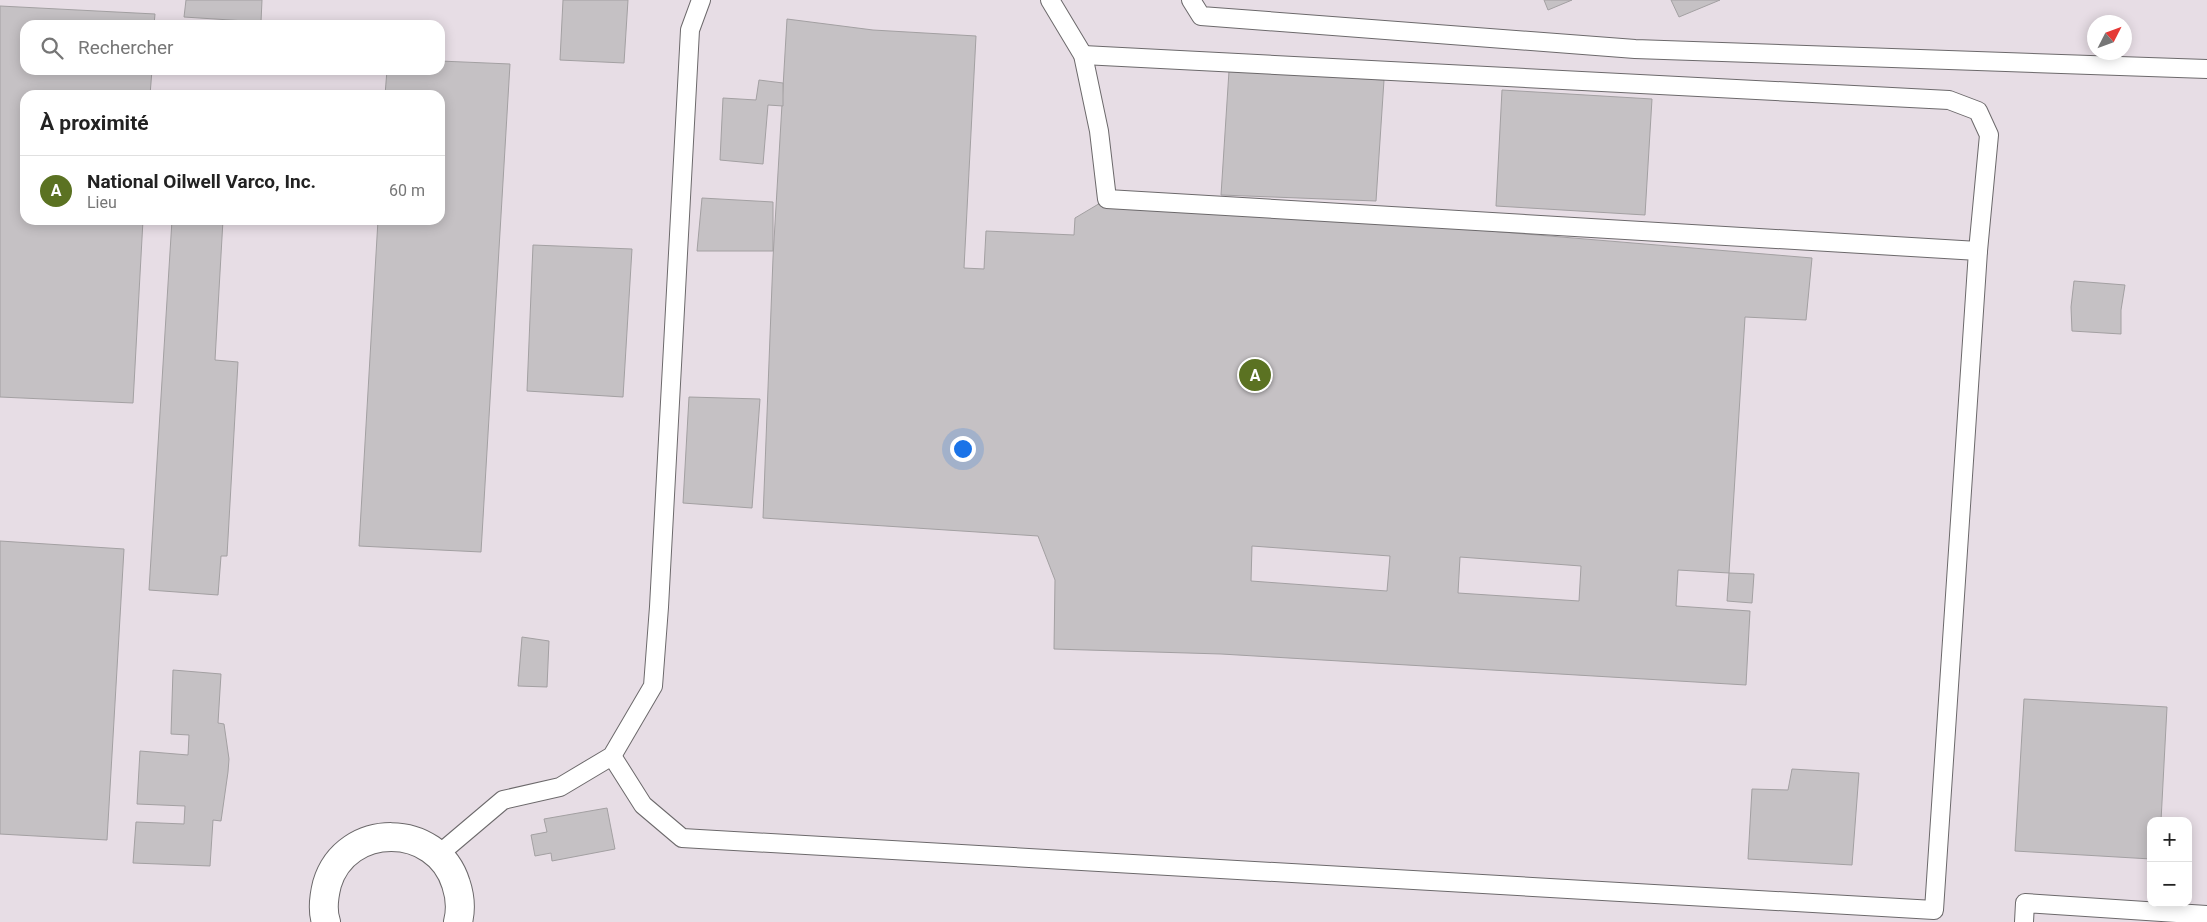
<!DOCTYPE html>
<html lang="fr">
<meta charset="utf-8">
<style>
body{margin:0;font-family:Roboto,sans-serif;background:#f2f2f2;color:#222}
.controls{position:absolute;right:15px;bottom:15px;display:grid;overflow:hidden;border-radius:10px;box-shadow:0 2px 12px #0003}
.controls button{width:45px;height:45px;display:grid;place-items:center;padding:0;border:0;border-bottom:1px solid #e0e0e0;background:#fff;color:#222;font:25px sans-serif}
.compass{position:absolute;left:2087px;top:15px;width:45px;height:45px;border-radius:50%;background:#fff;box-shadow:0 2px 12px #0003;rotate:48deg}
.you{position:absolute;left:962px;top:448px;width:18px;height:18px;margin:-12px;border:4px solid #fff;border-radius:50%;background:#1a73e8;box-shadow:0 0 0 8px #1a73e833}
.badge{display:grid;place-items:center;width:32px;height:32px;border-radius:50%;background:#5b7222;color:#fff;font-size:16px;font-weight:700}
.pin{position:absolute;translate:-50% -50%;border:2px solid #fff;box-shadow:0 1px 5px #0006}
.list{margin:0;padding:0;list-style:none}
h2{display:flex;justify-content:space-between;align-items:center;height:65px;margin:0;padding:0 20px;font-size:21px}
h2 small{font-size:16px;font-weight:400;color:#767676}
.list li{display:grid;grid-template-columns:32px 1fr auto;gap:15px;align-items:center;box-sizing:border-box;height:70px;padding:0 20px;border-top:1px solid #e0e0e0}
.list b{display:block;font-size:19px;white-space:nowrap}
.list p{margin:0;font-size:16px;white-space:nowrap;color:#767676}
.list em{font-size:16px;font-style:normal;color:#767676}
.icon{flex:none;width:28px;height:28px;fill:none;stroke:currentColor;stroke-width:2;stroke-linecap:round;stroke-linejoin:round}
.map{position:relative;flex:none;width:2207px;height:922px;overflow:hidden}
.search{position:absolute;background:#fff;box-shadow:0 2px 12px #0003;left:20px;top:20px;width:425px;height:55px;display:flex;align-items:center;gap:12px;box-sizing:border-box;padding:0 18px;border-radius:15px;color:#767676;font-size:19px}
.panel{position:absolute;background:#fff;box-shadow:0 2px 12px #0003;left:20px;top:90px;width:425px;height:135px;border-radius:15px}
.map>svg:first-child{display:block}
.built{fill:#e7dde5;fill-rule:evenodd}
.building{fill:#c5c1c4;stroke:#a3a0a2;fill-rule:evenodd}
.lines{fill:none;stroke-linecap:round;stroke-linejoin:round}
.service-casing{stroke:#6c696b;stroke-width:20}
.minor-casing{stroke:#6c696b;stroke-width:30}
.service{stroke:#fff;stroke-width:18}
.minor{stroke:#fff;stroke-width:28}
</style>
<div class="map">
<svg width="2207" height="922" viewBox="0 0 2207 922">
<rect width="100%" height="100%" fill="#ece9eb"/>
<path class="built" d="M0 0H2207V922H0ZM2094 22H2124V52H2094ZM25 25H440V70H25ZM25 95H440V220H25ZM2151 821H2188V903H2151Z"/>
<g class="building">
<polygon points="186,0 262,0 261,22 184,17"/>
<polygon points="563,0 628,0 624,63 560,60"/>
<polygon points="1544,0 1572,0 1548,10"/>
<polygon points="1671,0 1720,0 1679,17"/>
<polygon points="0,6 155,14 154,25 25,25 25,70 152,70 150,95 25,95 25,220 143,220 133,403 0,397"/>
<path d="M787 19 873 30 976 36 964 268 984 269 986 231 1074 235 1075 218 1107 199 1812 258 1806 320 1745 317 1729 573 1678 570 1676 606 1750 611 1746 685 1221 654 1054 649 1055 580 1038 536 763 518 773 258ZM1252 546 1390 556 1387 591 1251 581ZM1460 557 1581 566 1579 601 1458 593Z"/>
<polygon points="440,61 510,64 481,552 359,546 378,220 440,220 440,95 385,95 387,70 440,70"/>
<polygon points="1229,71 1384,80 1376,201 1221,195"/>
<polygon points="759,80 783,83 783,106 768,105 763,164 720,160 723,98 756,100"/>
<polygon points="1502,90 1652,99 1645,215 1496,206"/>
<polygon points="702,198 773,202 773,251 697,251"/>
<polygon points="172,220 223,220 215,360 238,362 227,556 221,556 218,595 149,590"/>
<polygon points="533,245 632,249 623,397 527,391"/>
<polygon points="2074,281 2125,285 2121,310 2121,334 2072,331 2071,307"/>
<polygon points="689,397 760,399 752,508 683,503"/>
<polygon points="0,541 124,549 107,840 0,834"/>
<polygon points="1729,573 1754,574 1752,603 1727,601"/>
<polygon points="522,637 549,641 547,687 518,686"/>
<polygon points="173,670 221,674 218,723 224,724 229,759 228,772 221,821 213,820 210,866 133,863 136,822 184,824 185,806 137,804 140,751 188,755 189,735 171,734"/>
<polygon points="2024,699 2167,707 2161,821 2151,821 2151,859 2015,851"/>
<polygon points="1792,769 1859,773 1852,865 1748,859 1752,789 1788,790"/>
<polygon points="607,808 615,849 552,861 551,853 535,856 531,835 547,832 544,819"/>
</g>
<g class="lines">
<g class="service-casing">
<g id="service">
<polyline points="1191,0 1201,16 1635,49 2207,69"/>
<polyline points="1083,55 1949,100 1978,111 1989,135 1978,251"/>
<polyline points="612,756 643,805 682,838 1934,910 1978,251 1107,199 1099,131 1083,55 1050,0"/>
<polyline points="438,855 503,800 560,787 612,756 653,686 659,607 690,30 701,0"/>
<polyline points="2024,922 2025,903 2207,915"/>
</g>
</g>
<g class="minor-casing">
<path id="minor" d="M326 922C322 910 324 896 327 884 346 821 437 822 456 884 460 896 461 910 458 922"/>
</g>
<use href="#service" class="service"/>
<use href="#minor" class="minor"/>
</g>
</svg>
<div class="controls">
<button>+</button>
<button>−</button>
</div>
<svg class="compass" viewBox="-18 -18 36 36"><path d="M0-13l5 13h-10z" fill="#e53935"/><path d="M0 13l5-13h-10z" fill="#767676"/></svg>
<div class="you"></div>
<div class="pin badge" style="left:1255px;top:375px">A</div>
<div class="search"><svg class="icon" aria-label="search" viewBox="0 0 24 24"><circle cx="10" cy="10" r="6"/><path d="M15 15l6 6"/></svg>Rechercher</div>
<section class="panel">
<h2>À proximité<small></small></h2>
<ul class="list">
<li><span class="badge">A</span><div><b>National Oilwell Varco, Inc.</b><p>Lieu</p></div><em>60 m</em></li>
</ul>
</section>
</div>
